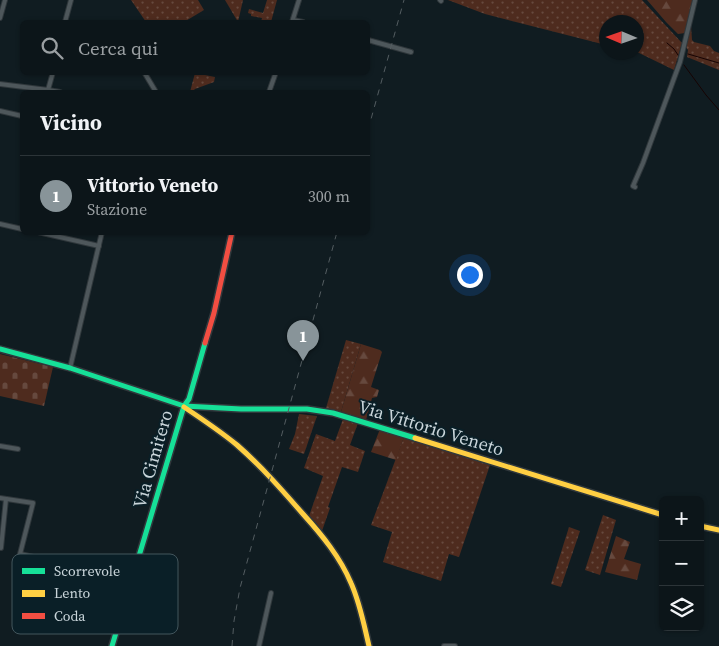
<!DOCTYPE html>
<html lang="it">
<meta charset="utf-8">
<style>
body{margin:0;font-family:"Source Serif 4",serif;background:#151e22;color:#f1f3f6}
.controls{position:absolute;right:15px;bottom:15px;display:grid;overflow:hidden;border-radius:8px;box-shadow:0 1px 4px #0004}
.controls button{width:45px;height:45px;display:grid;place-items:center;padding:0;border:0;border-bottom:1px solid #2c3438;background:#0c1519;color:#f1f3f6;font:25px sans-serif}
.compass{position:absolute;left:599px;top:15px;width:45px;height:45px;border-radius:50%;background:#0c1519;box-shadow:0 1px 4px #0004;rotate:272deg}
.you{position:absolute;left:469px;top:274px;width:18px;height:18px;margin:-12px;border:4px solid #fff;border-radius:50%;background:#1a73e8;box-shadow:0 0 0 8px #1a73e833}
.badge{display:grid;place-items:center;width:32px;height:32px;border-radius:50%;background:#889499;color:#fff;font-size:16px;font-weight:700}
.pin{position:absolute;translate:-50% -41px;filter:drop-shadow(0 1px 2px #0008)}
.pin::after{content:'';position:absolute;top:26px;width:18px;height:15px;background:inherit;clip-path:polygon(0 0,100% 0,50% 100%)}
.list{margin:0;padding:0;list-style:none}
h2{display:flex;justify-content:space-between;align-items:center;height:65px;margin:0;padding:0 20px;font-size:21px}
h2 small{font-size:16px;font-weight:400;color:#9a9fa2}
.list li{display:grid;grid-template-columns:32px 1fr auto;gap:15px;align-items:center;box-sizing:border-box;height:80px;padding:0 20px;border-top:1px solid #2c3438}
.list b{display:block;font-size:19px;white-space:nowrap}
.list p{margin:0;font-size:16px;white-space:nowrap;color:#9a9fa2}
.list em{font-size:16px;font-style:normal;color:#9a9fa2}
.icon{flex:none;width:28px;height:28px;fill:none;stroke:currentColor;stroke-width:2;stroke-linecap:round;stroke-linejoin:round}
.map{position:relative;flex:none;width:719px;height:646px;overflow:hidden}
.search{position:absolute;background:#0c1519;box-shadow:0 1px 4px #0004;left:20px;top:20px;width:350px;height:55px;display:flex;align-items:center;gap:12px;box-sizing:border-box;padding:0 18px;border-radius:8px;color:#9a9fa2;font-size:19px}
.panel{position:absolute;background:#0c1519;box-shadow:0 1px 4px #0004;left:20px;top:90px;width:350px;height:145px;border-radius:8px}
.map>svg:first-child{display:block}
.grass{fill:url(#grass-dots)}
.forest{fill:url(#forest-firs)}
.cemetery{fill:url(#cemetery-stones)}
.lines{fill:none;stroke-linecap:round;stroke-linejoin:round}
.stream{stroke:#160303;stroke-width:1}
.street-casing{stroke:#30383c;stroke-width:6}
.fast-casing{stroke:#30383c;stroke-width:8}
.slow-casing{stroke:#30383c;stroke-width:8}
.jam-casing{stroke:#30383c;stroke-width:8}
.street{stroke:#4e575b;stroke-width:4}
.fast{stroke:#16e098;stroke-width:5}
.slow{stroke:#ffcf43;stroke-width:5}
.jam{stroke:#f24e42;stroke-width:5}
.rail{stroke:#545d61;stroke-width:1;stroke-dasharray:6 6;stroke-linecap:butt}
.labels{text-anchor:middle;stroke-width:4;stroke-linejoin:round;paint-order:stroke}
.street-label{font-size:18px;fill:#c9d5da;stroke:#0a1f27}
.key{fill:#0a1f27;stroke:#43565d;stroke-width:1}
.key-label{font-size:14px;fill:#c9d5da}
</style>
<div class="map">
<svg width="719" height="646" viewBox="0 0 719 646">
<defs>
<pattern id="grass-dots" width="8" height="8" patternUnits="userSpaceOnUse" patternTransform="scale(1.25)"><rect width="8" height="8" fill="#4e2b1e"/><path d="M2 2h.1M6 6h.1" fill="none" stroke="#66493e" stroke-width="1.8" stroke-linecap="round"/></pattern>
<pattern id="forest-firs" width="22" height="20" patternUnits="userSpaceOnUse" patternTransform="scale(1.25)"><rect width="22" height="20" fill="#4e2b1e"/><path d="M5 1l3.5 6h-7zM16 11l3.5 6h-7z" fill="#66493e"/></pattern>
<pattern id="cemetery-stones" width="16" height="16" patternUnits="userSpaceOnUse" patternTransform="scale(1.25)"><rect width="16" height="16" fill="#4e2b1e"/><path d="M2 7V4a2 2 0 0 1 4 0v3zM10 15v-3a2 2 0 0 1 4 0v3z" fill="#66493e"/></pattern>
</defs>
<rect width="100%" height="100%" fill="#101c21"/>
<g class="grass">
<polygon points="131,0 198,0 204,10 184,22 146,22"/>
<polygon points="225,0 243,0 238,22"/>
<polygon points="267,0 277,0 271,22 261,22 262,18 251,16 251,14 248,13 249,9 263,13"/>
<polygon points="448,0 642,0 682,43 674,70 637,52 636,22 606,22 606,45 485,14"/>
<polygon points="689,25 691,25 692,40 694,42 710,46 714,51 719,53 719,70 687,57 688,50 686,47"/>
<polygon points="195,73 215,77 214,82 195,89 192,92 190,92"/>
<polygon points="346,340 361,344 341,412 326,408"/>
<polygon points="299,414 317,416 304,454 289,449 295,434"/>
<polygon points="343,419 358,423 350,445 365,451 358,472 342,467 328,507 330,508 322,531 309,516 323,476 304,468 316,434 335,441"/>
<polygon points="404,437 490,465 459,557 449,554 441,581 383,562 392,532 371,525"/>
<polygon points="603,515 616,520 600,575 585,570"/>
<polygon points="569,527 580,531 561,587 551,584"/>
</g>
<g class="forest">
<polygon points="647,0 694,0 690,13 685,33 678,34 666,22"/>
<polygon points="361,344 380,350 382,352 371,387 379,390 377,397 372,398 366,420 341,412"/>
<polygon points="380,429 404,437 396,460 371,452"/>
<polygon points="616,536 630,542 624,559 641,564 637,580 605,572"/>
</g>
<polygon class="cemetery" points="0,354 53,367 44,406 0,396"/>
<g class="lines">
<g class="stream">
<polyline points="667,43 674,49 678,55"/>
<polyline points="688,54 719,63"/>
<polyline points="684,65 706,95 719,110"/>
</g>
<g class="street-casing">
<g id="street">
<polyline points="440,0 441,1"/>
<polyline points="0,18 5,0"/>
<polyline points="293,20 303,22"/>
<polyline points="65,22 71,0"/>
<polyline points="292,22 299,0"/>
<polyline points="368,40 411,52"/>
<polyline points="144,72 156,92"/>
<polyline points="0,84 48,90 53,72"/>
<polyline points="48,90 60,92"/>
<polyline points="269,92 276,72"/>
<polyline points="0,111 22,116"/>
<polyline points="635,187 633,186 643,163 680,62 695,0"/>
<polyline points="0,224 22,229"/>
<polyline points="38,232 99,246"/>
<polyline points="70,368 102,232"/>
<polyline points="0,446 18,449"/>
<polyline points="0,498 33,503 20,554 83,568"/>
<polyline points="1,548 6,499"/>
<polyline points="259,646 271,593"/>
<polyline points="444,646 455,646"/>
</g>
</g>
<g class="fast-casing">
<g id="fast">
<polyline points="0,349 70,368 184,406 241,409 307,409 333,413 415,438"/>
<polyline points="112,646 184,406 189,399 205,343"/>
</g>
</g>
<g class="slow-casing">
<g id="slow">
<path d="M184 407C202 419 220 431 237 445 261 466 282 490 303 514 322 535 340 557 351 583 360 603 364 625 369 646"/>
<polyline points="415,438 663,515"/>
<polyline points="700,526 719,530"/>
</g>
</g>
<g class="jam-casing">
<polyline id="jam" points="205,343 214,313 232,232"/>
</g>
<use href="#street" class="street"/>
<use href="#fast" class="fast"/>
<use href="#slow" class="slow"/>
<use href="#jam" class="jam"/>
<g class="rail">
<polyline points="368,130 404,0"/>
<polyline points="232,646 234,621 240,588 337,232"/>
</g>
</g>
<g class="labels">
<g class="street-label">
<text transform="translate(431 428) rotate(17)" y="6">Via Vittorio Veneto</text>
<text transform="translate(153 459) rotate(-74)" y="6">Via Cimitero</text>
</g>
</g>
<rect x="12" y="554" width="166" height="80" rx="8" class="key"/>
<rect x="22" y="568" width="23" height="6" fill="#16e098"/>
<rect x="22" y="590" width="23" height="7" fill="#ffcf43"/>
<rect x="22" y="613" width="23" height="6" fill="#f24e42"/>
<g class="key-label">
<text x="54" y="576">Scorrevole</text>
<text x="54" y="598">Lento</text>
<text x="54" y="621">Coda</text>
</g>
</svg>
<div class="controls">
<button>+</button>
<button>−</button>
<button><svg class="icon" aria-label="layers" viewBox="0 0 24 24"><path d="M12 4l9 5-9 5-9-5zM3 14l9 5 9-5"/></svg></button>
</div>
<svg class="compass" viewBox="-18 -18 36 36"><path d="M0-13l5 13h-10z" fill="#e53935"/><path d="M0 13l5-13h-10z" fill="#9a9fa2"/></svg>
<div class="you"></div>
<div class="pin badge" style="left:303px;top:361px">1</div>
<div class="search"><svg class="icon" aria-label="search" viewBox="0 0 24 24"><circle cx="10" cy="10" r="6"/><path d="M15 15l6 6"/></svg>Cerca qui</div>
<section class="panel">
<h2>Vicino<small></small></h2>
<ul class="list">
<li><span class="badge">1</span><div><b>Vittorio Veneto</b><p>Stazione</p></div><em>300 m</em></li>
</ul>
</section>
</div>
